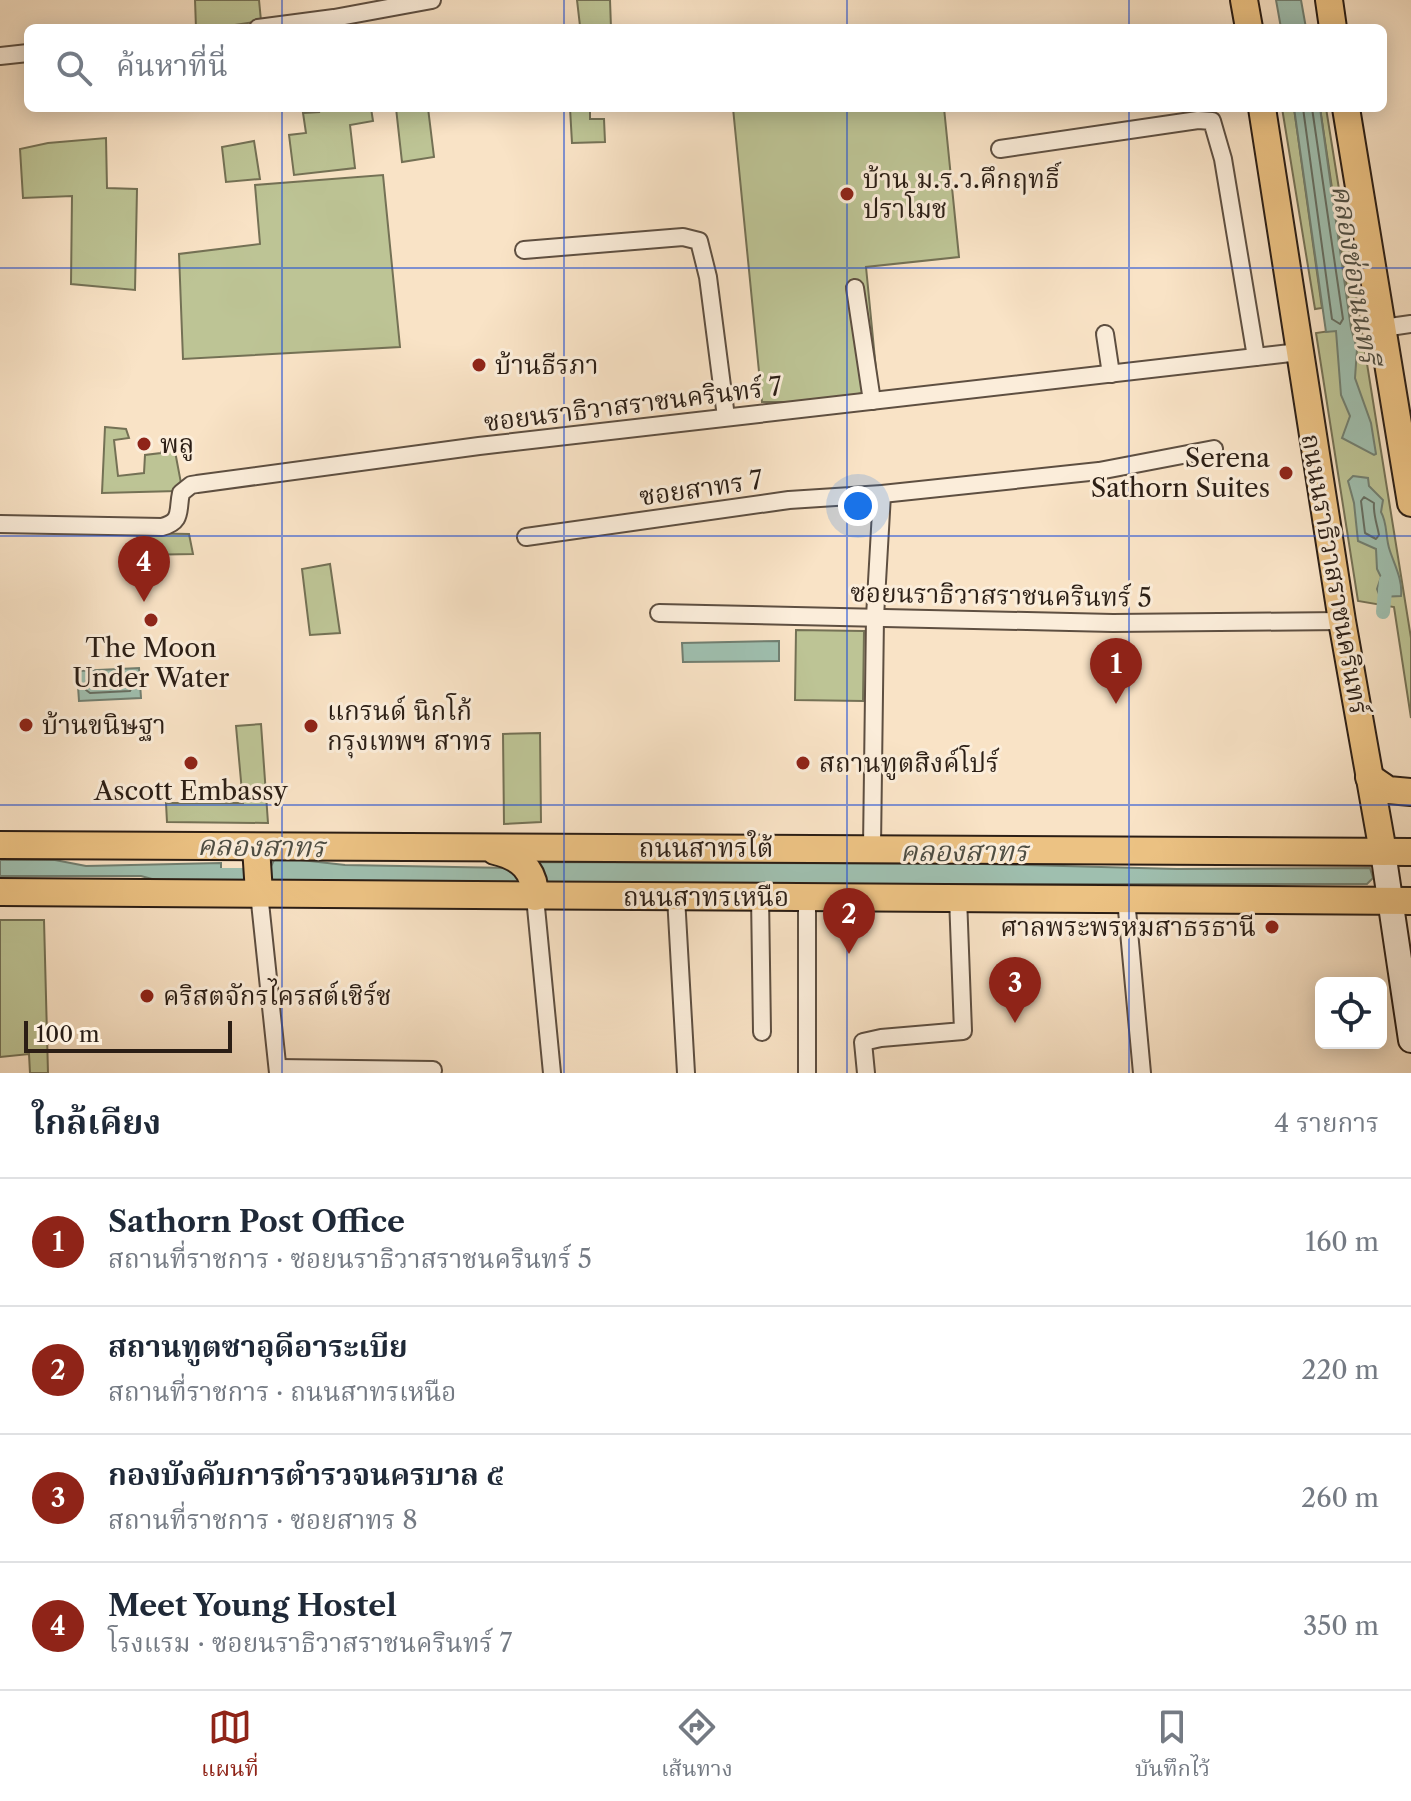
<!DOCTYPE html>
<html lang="th">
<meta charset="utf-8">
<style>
body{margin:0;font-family:"Libre Caslon Text","Noto Serif Thai",serif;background:#f2f2f3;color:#1f2937}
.controls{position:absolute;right:24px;bottom:24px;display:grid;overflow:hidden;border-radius:12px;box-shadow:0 4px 20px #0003}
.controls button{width:72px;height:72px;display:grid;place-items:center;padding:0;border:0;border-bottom:2px solid #e0e1e3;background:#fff;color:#1f2937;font:40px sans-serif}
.scale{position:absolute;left:24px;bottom:20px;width:208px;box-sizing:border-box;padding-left:8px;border:4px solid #2b1e15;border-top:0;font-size:22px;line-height:28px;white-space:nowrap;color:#2b1e15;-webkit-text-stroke:6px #fbedda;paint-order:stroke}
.you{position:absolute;left:858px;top:506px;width:28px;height:28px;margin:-20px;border:6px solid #fff;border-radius:50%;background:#1a73e8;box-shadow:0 0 0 12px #1a73e833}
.badge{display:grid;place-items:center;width:52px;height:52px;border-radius:50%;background:#8f2418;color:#fff;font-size:26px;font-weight:700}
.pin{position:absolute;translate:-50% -66px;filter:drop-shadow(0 2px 4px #0008)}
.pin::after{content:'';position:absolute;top:42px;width:28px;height:24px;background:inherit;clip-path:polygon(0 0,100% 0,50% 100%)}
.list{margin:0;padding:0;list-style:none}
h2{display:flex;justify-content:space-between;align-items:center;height:104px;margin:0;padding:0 32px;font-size:34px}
h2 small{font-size:26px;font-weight:400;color:#747a83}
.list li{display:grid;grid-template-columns:52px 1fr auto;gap:24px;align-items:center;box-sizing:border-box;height:128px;padding:0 32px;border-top:2px solid #e0e1e3}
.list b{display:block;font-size:30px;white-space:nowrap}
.list p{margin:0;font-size:26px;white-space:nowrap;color:#747a83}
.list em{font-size:26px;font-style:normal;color:#747a83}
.icon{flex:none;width:44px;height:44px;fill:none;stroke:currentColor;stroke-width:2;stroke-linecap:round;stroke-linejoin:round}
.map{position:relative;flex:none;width:1411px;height:1073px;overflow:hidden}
.search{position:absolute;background:#fff;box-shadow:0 4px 20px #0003;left:24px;right:24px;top:24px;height:88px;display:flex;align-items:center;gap:20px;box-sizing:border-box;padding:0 28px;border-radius:12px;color:#747a83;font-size:30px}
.sheet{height:616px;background:#fff}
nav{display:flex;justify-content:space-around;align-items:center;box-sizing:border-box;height:112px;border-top:2px solid #e0e1e3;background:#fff;font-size:22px;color:#747a83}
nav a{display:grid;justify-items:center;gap:4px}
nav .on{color:#8f2418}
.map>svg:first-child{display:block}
.green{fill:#bdc495;stroke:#747155;stroke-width:2}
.water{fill:#9fbfaf;stroke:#717f71;stroke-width:2}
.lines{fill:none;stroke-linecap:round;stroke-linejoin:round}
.shore{stroke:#656e62;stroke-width:2}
.canal{stroke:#9fbfaf;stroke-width:14}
.street-casing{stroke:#5e4f41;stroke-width:20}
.secondary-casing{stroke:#2b1e15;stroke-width:28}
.primary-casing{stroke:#2b1e15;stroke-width:30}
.street{stroke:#fbedda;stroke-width:16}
.secondary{stroke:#fbedda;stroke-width:24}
.primary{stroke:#ecc283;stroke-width:26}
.grid{fill:none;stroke:#1d4ed8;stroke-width:2;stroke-opacity:0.55}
.poi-dot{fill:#8f2418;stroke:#fbedda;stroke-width:3}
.labels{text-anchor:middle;stroke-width:6;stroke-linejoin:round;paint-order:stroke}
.poi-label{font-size:26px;fill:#2b1e15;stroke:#fbedda;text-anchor:start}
.street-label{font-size:26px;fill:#2b1e15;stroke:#fbedda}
.water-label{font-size:28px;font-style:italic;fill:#4e4e43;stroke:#fbedda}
</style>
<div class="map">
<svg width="1411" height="1073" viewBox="0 0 1411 1073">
<rect width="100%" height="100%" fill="#f9e3c6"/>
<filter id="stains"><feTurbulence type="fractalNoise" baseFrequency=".0025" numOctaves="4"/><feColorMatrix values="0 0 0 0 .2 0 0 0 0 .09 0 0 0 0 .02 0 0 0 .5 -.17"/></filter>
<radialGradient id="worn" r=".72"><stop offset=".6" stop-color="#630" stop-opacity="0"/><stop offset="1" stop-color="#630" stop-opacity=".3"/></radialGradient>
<g class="green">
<polygon points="195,0 259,0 261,21 215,28 196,28"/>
<polygon points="577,0 610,0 611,28 572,28 580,26"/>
<polygon points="318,108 371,108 373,121 350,125 355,168 294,175 289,135 306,133 303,113 319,112"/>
<polygon points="396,108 428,108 434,157 402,162"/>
<polygon points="570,108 590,108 590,119 604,119 605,142 572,143"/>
<polygon points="733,108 944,108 959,257 866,267 878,390 818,402 762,402"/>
<polygon points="1282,108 1294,108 1322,308 1315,309"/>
<polygon points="1320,108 1326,108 1411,638 1411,718 1394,607 1358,601 1316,333 1350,328 1352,322"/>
<polygon points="106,138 107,188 137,189 135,290 71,284 72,196 23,198 20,149 48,143"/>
<polygon points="254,141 260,179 226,182 222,147"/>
<polygon points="383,175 400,347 183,359 179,254 260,244 255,185"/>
<polygon points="105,427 126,429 129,438 114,440 118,476 144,473 145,455 161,453 164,446 174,446 181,483 177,491 102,493"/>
<polygon points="137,533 189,534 193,554 139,555"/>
<polygon points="330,564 340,633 310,635 302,569"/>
<polygon points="796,630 864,631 863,701 795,700"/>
<polygon points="261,724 268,823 167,822 166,803 243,803 236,726"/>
<polygon points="540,733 541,822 504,824 503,734"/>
<polygon points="0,920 44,920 48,1073 30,1073 29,1054 0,1057"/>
</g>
<g class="water">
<polygon points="1276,0 1301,0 1306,28 1281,28"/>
<polygon points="1294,108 1320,108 1351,328 1357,349 1355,378 1371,423 1376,454 1374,455 1342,438 1350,416 1341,395 1336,331 1326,332"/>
<path d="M1353 476 1368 478 1369 486 1383 500 1381 512C1388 524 1385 538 1390 551 1395 566 1403 581 1401 596L1380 597 1377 589 1381 577 1377 569 1376 549 1358 541 1354 503 1348 481Z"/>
<polygon points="779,641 779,661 683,662 682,643"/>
<polygon points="139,668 141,698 79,701 77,671"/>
<polygon points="292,859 345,865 514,868 521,884 274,883 268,873 274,860"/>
<polygon points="0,860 55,860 86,866 221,863 221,882 167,883 141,876 0,876"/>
<polygon points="530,862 983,864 1177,869 1370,868 1373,878 1367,884 545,884 544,873"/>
</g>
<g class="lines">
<g class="shore">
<polyline points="1303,108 1332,319 1340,324 1343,319 1312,108"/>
<path d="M1364 497 1374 503C1373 514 1377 524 1379 535L1376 539 1365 533 1361 501Z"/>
<polygon points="129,676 132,687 130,691 90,693 86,690 86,681 88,678"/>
</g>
<g class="canal">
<polyline points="1383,612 1386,581"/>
<polyline points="204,875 263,875"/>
</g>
<g class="street-casing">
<g id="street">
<polyline points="258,28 334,18 432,0"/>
<polyline points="0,56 28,53"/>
<polyline points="1000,149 1198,120 1212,121 1223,159 1256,357"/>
<polyline points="524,250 683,237 699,241 708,277 726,417"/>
<polyline points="855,288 872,401"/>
<polyline points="1383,328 1411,324"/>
<polyline points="1105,334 1111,374"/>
<path d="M0 524 162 527C183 521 177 511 181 493L191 485 197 484 479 446 1299 352"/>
<polyline points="526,537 789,500 882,494 1099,471 1214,449"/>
<polyline points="659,613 1113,623 1342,621"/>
<polyline points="872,847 875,617 882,494"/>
<polyline points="259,893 278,1073"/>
<polyline points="760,896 762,1032"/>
<polyline points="535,897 552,1073"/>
<polyline points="676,897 686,1073"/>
<polyline points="1126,899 1142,1073"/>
<polyline points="278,1068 433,1070"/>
<polyline points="807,1073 807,896"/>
<polyline points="866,1073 863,1042 881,1038 963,1031 958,897"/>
</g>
</g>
<g class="secondary-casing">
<polyline id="secondary" points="1383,852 1411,1040"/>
</g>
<g class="primary-casing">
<g id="primary">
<polyline points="1244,0 1249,28"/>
<polyline points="1329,0 1333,28"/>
<polyline points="1262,108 1342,621 1383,852"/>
<polyline points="1346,108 1411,503"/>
<polyline points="1369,777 1388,790 1411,792"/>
<polyline points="0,845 1411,852"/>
<polyline points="256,847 259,893"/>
<path d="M495 851C521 857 535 870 535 897"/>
<polyline points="0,892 1411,901"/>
</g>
</g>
<use href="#street" class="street"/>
<use href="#secondary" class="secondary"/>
<use href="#primary" class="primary"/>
</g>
<path class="grid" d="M282 0V28M564 0V28M847 0V28M1129 0V28M282 108V1073M564 108V1073M847 108V1073M1129 108V1073M0 268H1411M0 536H1411M0 805H1411"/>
<g class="poi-dot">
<circle cx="847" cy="194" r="8"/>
<circle cx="479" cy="365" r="8"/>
<circle cx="144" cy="444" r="8"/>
<circle cx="1286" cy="473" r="8"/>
<circle cx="151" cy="620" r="8"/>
<circle cx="26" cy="725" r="8"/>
<circle cx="311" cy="726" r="8"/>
<circle cx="191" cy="763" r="8"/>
<circle cx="803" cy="763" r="8"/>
<circle cx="1272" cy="927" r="8"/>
<circle cx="147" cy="996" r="8"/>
</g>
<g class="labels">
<g class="poi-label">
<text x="863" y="188">บ้าน ม.ร.ว.คึกฤทธิ์<tspan x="863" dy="30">ปราโมช</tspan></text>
<text x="495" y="374">บ้านธีรภา</text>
<text x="160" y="453">พลู</text>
<text x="1270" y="467" text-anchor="end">Serena<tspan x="1270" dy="30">Sathorn Suites</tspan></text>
<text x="151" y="657" text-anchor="middle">The Moon<tspan x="151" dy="30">Under Water</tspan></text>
<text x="327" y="720">แกรนด์ นิกโก้<tspan x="327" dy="30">กรุงเทพฯ สาทร</tspan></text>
<text x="42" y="734">บ้านขนิษฐา</text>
<text x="819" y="772">สถานทูตสิงค์โปร์</text>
<text x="191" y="800" text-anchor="middle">Ascott Embassy</text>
<text x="1256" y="936" text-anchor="end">ศาลพระพรหมสาธรธานี</text>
<text x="163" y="1005">คริสตจักรไครสต์เชิร์ช</text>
</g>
<g class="street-label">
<text transform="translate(633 404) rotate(-7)" y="9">ซอยนราธิวาสราชนครินทร์ 7</text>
<text transform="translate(701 488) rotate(-8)" y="9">ซอยสาทร 7</text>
<text transform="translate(1335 574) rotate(80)" y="9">ถนนนราธิวาสราชนครินทร์</text>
<text transform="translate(1001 595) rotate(1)" y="9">ซอยนราธิวาสราชนครินทร์ 5</text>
<text x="706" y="857">ถนนสาทรใต้</text>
<text x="706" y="906">ถนนสาทรเหนือ</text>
</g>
<g class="water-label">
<text transform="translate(1356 274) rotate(81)" y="10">คลองช่องนนทรี</text>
<text transform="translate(261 846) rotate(1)" y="10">คลองสาทร</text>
<text x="964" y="861">คลองสาทร</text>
</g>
</g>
<rect width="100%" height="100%" filter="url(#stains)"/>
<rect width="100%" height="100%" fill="url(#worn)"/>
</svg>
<div class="controls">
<button><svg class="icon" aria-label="locate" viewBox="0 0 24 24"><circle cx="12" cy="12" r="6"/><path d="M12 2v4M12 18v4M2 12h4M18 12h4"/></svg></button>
</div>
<div class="scale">100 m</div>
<div class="you"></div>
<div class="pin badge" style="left:1116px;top:704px">1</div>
<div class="pin badge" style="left:849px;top:954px">2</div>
<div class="pin badge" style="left:1015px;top:1023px">3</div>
<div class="pin badge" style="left:144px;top:602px">4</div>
<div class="search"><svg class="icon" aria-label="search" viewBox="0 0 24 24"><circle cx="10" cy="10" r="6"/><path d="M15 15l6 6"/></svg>ค้นหาที่นี่</div>
</div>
<section class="sheet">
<h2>ใกล้เคียง<small>4 รายการ</small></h2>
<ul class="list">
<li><span class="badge">1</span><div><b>Sathorn Post Office</b><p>สถานที่ราชการ · ซอยนราธิวาสราชนครินทร์ 5</p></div><em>160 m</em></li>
<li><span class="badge">2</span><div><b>สถานทูตซาอุดีอาระเบีย</b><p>สถานที่ราชการ · ถนนสาทรเหนือ</p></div><em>220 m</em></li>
<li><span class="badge">3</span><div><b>กองบังคับการตำรวจนครบาล ๕</b><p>สถานที่ราชการ · ซอยสาทร 8</p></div><em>260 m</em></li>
<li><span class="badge">4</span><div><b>Meet Young Hostel</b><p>โรงแรม · ซอยนราธิวาสราชนครินทร์ 7</p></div><em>350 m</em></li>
</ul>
</section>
<nav>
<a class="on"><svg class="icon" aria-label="map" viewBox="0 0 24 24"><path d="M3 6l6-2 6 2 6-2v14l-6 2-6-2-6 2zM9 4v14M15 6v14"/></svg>แผนที่</a>
<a><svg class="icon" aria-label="directions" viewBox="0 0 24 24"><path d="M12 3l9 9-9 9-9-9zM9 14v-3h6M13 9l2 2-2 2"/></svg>เส้นทาง</a>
<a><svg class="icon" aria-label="saved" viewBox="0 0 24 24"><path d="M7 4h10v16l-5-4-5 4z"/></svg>บันทึกไว้</a>
</nav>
